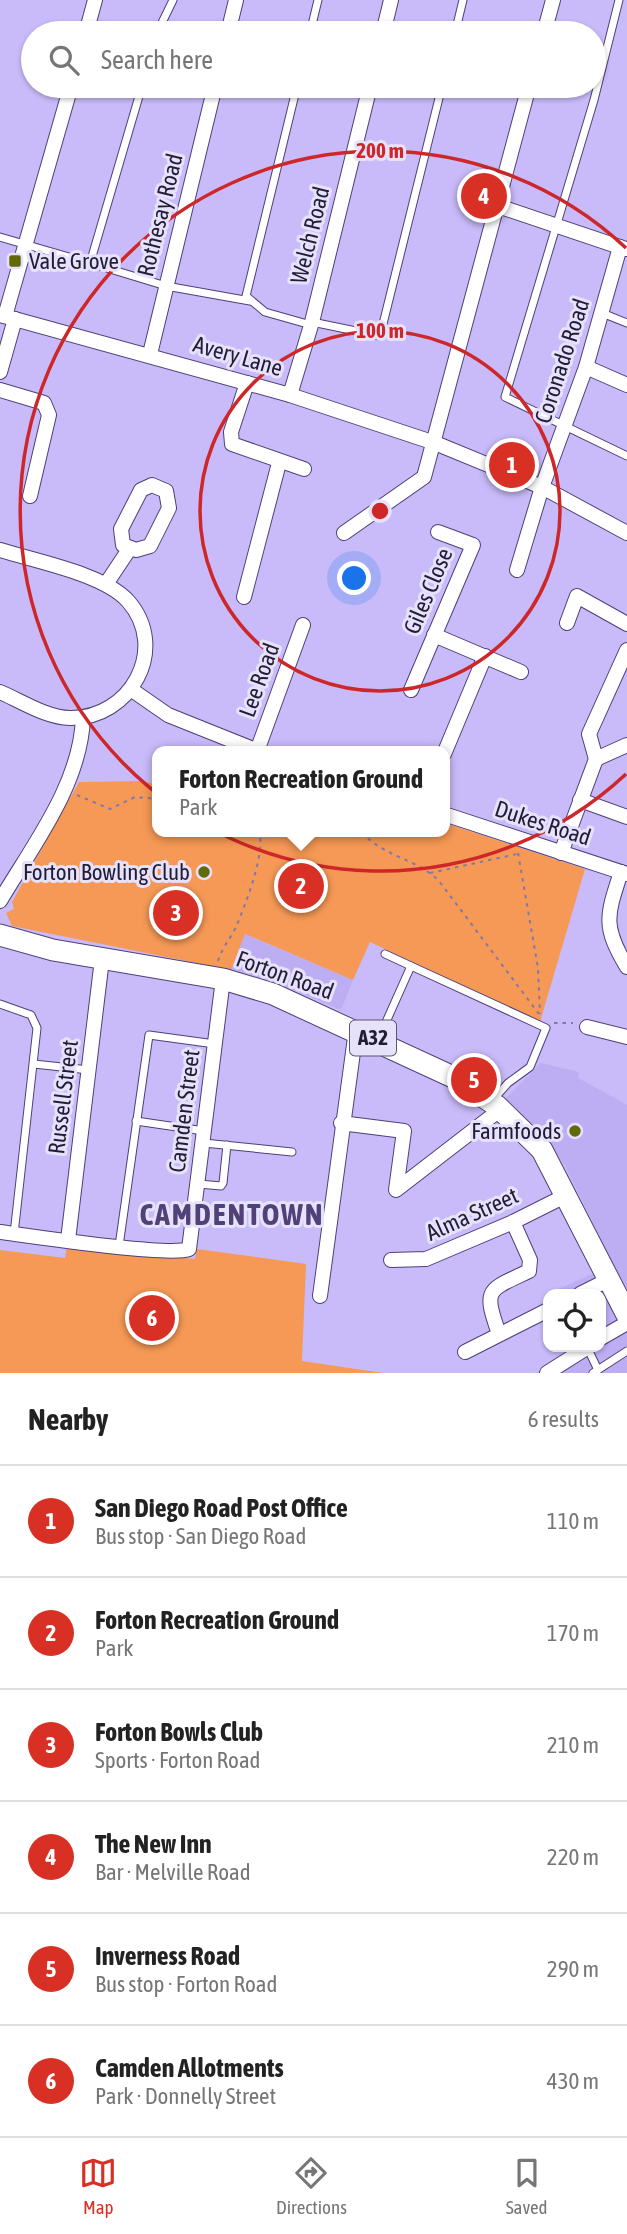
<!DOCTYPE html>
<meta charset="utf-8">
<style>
body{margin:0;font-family:"Asap Condensed",sans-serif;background:#f2f2f2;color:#222}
.controls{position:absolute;right:21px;bottom:21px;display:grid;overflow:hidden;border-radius:14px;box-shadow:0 2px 5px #0004}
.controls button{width:63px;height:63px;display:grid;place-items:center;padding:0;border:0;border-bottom:2px solid #e0e0e0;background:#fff;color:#222;font:35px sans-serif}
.you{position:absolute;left:355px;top:579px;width:24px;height:24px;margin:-18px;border:5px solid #fff;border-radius:50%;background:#1a73e8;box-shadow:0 0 0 10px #1a73e833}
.badge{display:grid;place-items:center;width:46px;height:46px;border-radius:50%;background:#d93025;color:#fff;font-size:23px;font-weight:700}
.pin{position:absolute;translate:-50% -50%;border:4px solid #fff;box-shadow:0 2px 7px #0006}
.popup{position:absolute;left:152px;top:746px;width:298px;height:91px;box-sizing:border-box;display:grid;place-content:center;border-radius:14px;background:#fff;filter:drop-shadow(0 2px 5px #0005);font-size:23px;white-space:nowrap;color:#767676}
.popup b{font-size:26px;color:#222}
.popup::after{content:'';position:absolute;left:50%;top:100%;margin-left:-14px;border:14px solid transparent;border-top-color:#fff}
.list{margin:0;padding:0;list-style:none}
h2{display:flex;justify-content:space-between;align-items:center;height:91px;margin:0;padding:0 28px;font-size:30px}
h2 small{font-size:23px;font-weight:400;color:#767676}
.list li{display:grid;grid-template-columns:46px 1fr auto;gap:21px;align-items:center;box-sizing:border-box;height:112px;padding:0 28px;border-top:2px solid #e0e0e0}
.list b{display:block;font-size:26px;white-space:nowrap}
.list p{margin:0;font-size:23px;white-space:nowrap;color:#767676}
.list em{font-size:23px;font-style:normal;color:#767676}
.icon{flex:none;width:38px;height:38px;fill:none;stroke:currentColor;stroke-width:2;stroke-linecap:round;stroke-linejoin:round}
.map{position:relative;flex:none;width:627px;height:1373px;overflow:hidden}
.search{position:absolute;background:#fff;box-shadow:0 2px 5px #0004;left:21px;right:21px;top:21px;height:77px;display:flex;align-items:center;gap:18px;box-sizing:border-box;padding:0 24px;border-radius:38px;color:#767676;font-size:26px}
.sheet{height:763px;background:#fff}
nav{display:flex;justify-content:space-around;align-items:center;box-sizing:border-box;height:98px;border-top:2px solid #e0e0e0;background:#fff;font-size:19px;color:#767676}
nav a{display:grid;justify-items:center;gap:4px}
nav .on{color:#d93025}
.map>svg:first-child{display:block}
.built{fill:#bdadf3}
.green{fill:#f69956}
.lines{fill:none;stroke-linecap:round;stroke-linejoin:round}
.service-casing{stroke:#4f4076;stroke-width:9}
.minor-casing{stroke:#4f4076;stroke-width:16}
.primary-casing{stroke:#4f4076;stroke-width:23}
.path{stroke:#8278a6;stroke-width:2;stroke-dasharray:3.5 5;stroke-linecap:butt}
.service{stroke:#fff;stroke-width:7}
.minor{stroke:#fff;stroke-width:14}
.primary{stroke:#fff;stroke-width:21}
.ring{fill:none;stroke:#cd2729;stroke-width:3.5}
.poi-dot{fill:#62690b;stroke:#e7e2fc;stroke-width:2.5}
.labels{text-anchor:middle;stroke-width:6;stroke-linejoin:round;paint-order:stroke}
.shield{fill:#e7e2fc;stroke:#5d5770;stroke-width:2}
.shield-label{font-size:21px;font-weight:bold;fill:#221c34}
.street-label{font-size:23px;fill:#221c34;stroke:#e7e2fc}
.poi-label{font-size:23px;fill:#221c34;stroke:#e7e2fc;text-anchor:end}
.district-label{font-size:30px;font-weight:bold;letter-spacing:2px;fill:#504278;stroke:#e7e2fc}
.centre{fill:#cd2729;stroke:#e7e2fc;stroke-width:3.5}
.ring-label{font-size:21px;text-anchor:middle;font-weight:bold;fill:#cd2729;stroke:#e7e2fc;stroke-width:6;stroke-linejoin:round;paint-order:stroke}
</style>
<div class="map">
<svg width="627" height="1373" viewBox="0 0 627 1373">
<rect width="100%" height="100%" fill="#c9bbfa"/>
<g class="built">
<polygon points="244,934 353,980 341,1010 278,983 231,970"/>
<polygon points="541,1063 579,1072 578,1078 627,1105 627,1292 565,1166 550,1144 505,1099"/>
<polygon points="596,1272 627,1333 627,1373 536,1373 574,1353 570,1347 601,1347 601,1294 548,1294"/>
</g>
<g class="green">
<polygon points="143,781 157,785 158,832 444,832 445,823 585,869 540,1022 370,942 353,980 245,934 231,970 12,926 6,913 14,909 12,902 79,782"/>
<polygon points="67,1246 195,1259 197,1249 306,1264 302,1361 383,1373 0,1373 0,1250 65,1258"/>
</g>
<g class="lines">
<g class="service-casing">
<g id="service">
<polyline points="619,0 594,100 505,397 627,456"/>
<polyline points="157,33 173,0"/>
<polyline points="310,33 318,0"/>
<polyline points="455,33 463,0"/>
<polyline points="297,86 246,296 265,312 311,325"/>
<polyline points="0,237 86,262 91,260 142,86"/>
<polyline points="87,262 166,286 250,301"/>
<polyline points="602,313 627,323"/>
<polyline points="312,322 380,336 442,86"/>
<polyline points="385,954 411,966"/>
<polyline points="0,1004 31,1015 37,1028 14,1234"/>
<polyline points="378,1040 411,966 546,1028 530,1067 508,1083 492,1101"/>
<polyline points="34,1064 89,1070"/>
<polyline points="136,1121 204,1131"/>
<polyline points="204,1143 292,1152"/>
<polyline points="199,1184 221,1186 223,1183 227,1145"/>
<polyline points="119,1246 149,1035 215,1044"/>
<polyline points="587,1347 598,1370"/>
<polyline points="593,1373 627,1351"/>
</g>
</g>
<g class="minor-casing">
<g id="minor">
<polyline points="86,33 95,0"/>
<polyline points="228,33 236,0"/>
<polyline points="383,33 391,0"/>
<polyline points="544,33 553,0"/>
<polyline points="495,205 626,249"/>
<polyline points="0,315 290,395 435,443 542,487 627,533"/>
<polyline points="5,316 71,86"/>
<polyline points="150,354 215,86"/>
<polyline points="586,367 627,385"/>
<polyline points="0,372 15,319"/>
<polyline points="247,383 231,432 232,444 304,469"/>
<polyline points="0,390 44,403 49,415 30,496"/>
<polyline points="290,395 312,322 370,86"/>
<polygon points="152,485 166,491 169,508 150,546 136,550 123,545 121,529 141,490"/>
<polyline points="344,533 424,477 529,86"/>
<path d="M0 550C35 561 104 574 128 601 170 649 130 719 70 718 47 718 21 701 0 692"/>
<polyline points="517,570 542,487 586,367 620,247"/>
<polyline points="106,584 130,548"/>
<polyline points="244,597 279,463"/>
<polyline points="567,623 577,596 627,624"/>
<polyline points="434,635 521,672"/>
<polyline points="132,690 168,715 258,751"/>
<polyline points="411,690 473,545 438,532"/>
<polyline points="257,751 303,625"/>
<polyline points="444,754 485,656"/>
<polyline points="596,759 627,745"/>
<polyline points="580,800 627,817"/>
<polyline points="444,814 627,874"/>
<polyline points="561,853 596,759 589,734 627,650"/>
<path d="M621 872C607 915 602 926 627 967"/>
<path d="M0 901C33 845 81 784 83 717"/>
<polyline points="587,1027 627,1037"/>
<polyline points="341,1123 404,1131 396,1190 501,1109"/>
<path d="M0 1232C30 1236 169 1257 189 1249L223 979"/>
<polyline points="68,1240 102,959"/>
<polyline points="391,1260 426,1259 513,1222 567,1195"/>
<polyline points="580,1294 608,1280"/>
<polyline points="320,1296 356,1030"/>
<path d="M499 1334C483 1288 487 1291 529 1271L530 1260 513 1222"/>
<polyline points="601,1338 627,1323"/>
<polyline points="465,1352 548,1310"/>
<polyline points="547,1373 588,1347"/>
</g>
</g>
<g class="primary-casing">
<polyline id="primary" points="0,935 53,950 223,979 273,994 453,1077 497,1106 542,1150 627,1315"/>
</g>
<g class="path">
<polyline points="77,795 110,809 135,797 158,799"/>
<path d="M362 832C383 857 416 858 439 881L539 1014"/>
<polyline points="518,853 538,968 540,1014"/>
<polyline points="430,873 517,854"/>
<path d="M218 961C222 948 230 939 236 927 245 906 266 852 259 832"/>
<polyline points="554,1023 573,1023"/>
</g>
<use href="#service" class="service"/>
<use href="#minor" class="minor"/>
<use href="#primary" class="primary"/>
</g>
<g class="ring">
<circle cx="380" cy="511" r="180"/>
<path d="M626 774A360 360 0 1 1 626 248"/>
</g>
<g class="poi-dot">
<rect x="8" y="254" width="14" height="14" rx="3.5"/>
<circle cx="204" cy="872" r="7"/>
<circle cx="575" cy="1131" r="7"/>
</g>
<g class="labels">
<rect class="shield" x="350" y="1020.5" width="46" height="35" rx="5"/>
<g class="shield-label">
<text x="373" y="1045">A32</text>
</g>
<g class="street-label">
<text transform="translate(160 215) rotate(-76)" y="8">Rothesay Road</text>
<text transform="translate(310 235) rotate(-76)" y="8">Welch Road</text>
<text transform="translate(238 356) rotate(16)" y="8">Avery Lane</text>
<text transform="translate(562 361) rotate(-72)" y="8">Coronado Road</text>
<text transform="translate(428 591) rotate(-67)" y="8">Giles Close</text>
<text transform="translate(259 680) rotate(-70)" y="8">Lee Road</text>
<text transform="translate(543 823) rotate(18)" y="8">Dukes Road</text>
<text transform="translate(285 975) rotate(20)" y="8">Forton Road</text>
<text transform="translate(63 1097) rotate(-83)" y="8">Russell Street</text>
<text transform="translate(184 1111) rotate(-83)" y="8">Camden Street</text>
<text transform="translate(472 1214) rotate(-24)" y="8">Alma Street</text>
</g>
<g class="poi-label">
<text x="29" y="269" text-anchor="start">Vale Grove</text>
<text x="190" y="880">Forton Bowling Club</text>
<text x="561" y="1139">Farmfoods</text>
</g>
<g class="district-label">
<text x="232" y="1225">CAMDENTOWN</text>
</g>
</g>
<circle cx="380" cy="511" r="10" class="centre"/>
<g class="ring-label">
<text x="380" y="158">200 m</text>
<text x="380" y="338">100 m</text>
</g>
</svg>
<div class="controls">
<button><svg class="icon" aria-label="locate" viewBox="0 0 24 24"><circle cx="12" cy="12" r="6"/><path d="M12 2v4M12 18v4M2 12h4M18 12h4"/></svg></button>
</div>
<div class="you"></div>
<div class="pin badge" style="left:512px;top:465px">1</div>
<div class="pin badge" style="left:301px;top:886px">2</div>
<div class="popup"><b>Forton Recreation Ground</b>Park</div>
<div class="pin badge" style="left:176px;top:913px">3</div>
<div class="pin badge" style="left:484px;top:196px">4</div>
<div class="pin badge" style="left:474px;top:1080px">5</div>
<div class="pin badge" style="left:152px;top:1318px">6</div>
<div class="search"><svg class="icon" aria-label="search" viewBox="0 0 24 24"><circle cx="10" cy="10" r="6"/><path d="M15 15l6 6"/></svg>Search here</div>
</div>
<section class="sheet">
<h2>Nearby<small>6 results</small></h2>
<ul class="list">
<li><span class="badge">1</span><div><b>San Diego Road Post Office</b><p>Bus stop · San Diego Road</p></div><em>110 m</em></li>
<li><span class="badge">2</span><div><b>Forton Recreation Ground</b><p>Park</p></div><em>170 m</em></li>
<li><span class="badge">3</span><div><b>Forton Bowls Club</b><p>Sports · Forton Road</p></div><em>210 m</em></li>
<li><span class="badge">4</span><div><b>The New Inn</b><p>Bar · Melville Road</p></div><em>220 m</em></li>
<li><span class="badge">5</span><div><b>Inverness Road</b><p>Bus stop · Forton Road</p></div><em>290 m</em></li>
<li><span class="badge">6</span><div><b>Camden Allotments</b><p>Park · Donnelly Street</p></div><em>430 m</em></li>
</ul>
</section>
<nav>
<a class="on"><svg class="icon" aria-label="map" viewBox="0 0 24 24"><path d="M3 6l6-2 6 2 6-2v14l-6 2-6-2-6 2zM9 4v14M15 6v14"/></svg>Map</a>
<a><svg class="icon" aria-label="directions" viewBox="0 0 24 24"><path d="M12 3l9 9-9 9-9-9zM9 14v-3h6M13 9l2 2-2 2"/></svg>Directions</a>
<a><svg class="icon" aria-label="saved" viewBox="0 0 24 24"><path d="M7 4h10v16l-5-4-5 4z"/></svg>Saved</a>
</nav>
